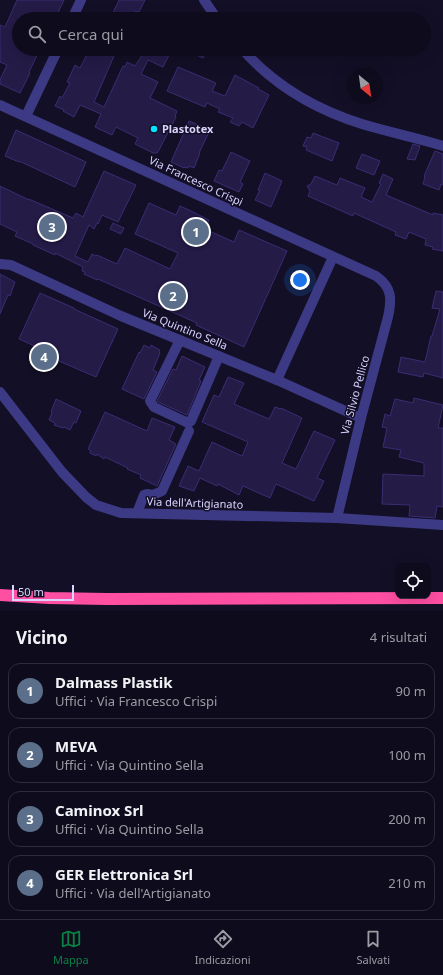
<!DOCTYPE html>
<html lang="it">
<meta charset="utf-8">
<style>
body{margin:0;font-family:"Noto Sans",sans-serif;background:#171425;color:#f1f3f6}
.controls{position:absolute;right:12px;bottom:12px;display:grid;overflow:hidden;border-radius:8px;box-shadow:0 4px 16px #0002}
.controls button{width:36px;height:36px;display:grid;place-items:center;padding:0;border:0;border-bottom:1px solid #2e2b3b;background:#0e0b1c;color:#f1f3f6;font:20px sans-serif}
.compass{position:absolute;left:347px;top:68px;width:36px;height:36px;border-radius:50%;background:#0e0b1c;box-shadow:0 4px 16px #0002;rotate:151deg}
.scale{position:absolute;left:12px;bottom:10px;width:62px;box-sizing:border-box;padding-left:4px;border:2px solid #d9d4ff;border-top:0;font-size:11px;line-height:14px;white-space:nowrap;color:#d9d4ff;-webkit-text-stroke:3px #130f26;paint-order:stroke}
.you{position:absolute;left:300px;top:280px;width:14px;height:14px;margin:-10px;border:3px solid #fff;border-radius:50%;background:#1a73e8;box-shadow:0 0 0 6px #1a73e833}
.badge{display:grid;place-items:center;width:26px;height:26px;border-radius:50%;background:#0b8043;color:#fff;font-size:13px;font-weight:700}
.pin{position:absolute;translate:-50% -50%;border:2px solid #fff;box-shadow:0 1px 4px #0006}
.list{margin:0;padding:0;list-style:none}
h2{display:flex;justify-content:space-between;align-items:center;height:52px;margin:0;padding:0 16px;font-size:17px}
h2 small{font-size:13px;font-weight:400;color:#9b9ba3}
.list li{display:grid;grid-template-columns:26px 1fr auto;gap:12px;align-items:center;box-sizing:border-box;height:56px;margin:0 8px 8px;padding:0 8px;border:1px solid #2e2b3b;border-radius:12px}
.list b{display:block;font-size:15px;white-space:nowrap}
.list p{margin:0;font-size:13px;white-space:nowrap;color:#9b9ba3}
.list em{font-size:13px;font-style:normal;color:#9b9ba3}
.icon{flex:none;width:22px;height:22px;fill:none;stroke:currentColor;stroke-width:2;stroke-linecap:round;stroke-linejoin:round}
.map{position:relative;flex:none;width:443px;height:611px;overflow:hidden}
.search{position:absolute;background:#0e0b1c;box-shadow:0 4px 16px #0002;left:12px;right:12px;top:12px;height:44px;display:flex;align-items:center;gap:10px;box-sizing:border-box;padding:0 14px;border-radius:22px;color:#9b9ba3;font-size:15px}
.sheet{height:308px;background:#0e0b1c}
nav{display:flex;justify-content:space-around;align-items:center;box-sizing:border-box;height:56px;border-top:1px solid #2e2b3b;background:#0e0b1c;font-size:11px;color:#9b9ba3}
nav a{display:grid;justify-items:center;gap:2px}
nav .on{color:#0b8043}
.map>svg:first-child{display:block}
.building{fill:#241b47;stroke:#3b2d73}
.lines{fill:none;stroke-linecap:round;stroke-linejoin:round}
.minor{stroke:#3d3a85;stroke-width:10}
.highway{stroke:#ff4fa3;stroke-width:12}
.poi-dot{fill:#00e5ff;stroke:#130f26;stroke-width:1.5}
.labels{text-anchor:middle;stroke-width:3;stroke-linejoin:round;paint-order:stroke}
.poi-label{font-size:11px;font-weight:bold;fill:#d9d4ff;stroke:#130f26;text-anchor:start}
.street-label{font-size:11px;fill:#d9d4ff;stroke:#130f26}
</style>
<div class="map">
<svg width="443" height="611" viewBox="0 0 443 611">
<rect width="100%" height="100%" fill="#130f26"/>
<g class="building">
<polygon points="17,0 64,0 55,19 19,19 19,49 40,49 29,72 30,73 20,93 0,84 0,80 7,65 0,62 0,25 5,27"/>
<polygon points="119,0 145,0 139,12 135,11 131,19 110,19"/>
<polygon points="90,49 117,49 94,102 104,107 123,66 125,67 127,62 135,66 143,54 134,49 172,49 163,67 148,60 141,74 158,82 150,98 177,111 175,116 176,117 159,150 157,153 153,153 135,144 138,138 116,127 112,135 95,127 101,114 80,105 74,117 63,111 64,110 55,106 60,96 62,98 70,83 67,82 75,65 80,68"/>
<polygon points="185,49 207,49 203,58"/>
<polygon points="178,67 216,83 212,91 225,96 235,75 259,88 258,89 269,95 253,128 242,122 239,126 230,122 233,118 218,112 220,109 207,103 205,107 167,91"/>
<polygon points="189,121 210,130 199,153 200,153 194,168 189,166 188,168 184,167 184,168 171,162"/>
<polygon points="16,130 86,162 75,187 19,161 19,162 5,156"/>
<polygon points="313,133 339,143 332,161 306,150 307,147 303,146 307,137 311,138"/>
<polygon points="413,144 420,146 415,160 407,159"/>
<polygon points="435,151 443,154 443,185 441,184 439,190 423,184 425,177 424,176"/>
<polygon points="231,152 250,161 240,182 243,184 239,192 214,181 219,170 222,171"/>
<polygon points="362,154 380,161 374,175 356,168"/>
<polygon points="104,171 136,185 118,222 102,215 98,224 97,223 94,229 89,225 75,256 88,262 92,254 96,256 97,255 117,264 125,248 170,269 178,253 135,234 149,203 176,215 180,206 191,211 209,220 205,229 234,242 239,230 287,251 244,347 196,325 197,323 98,279 97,280 84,274 85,272 82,271 83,267 55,253 55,255 33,245 33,244 15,236 17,232 0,224 0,186 27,199 31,200 73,218 76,213 83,217"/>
<polygon points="265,173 282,181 271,207 255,200 260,190 258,190"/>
<polygon points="383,174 393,179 386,195 433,215 433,213 443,215 443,251 432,249 433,247 425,245 426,239 409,232 406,239 395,235 396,232 354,213 353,216 308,196 310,191 307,186 311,184 315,176 337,185 340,178 365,188 361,197 372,202 381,184 379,183"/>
<polygon points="113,223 124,228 121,234 110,229"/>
<polygon points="0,274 15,282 10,296 8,295 0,314"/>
<polygon points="436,291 443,292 443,378 424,373 423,377 398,372 401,357 425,362 431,336 432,336 440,309 432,308"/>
<polygon points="40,293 74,308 74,309 118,329 96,377 52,358 48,368 36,363 37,360 32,358 37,347 19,339"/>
<polygon points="144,345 150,348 151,345 160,350 159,352 160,353 153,370 157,372 144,399 122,389 139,352 140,353"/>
<polygon points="182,356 205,367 199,380 201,381 187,415 158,402 157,401 173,369 176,370"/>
<polygon points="228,377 244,383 234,404 269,419 275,407 281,409 281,408 302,418 282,463 296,469 314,431 335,440 317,478 324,481 314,501 276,484 270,498 243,486 239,495 218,484 217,486 200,478 194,491 179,486 188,466 199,471 212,442 242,456 248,442 202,422 214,395 219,397"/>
<polygon points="414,398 443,405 438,428 443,428 443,507 437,506 435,518 409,516 410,505 382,504 383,474 424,476 424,463 399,457 401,450 383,447 387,428 382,427 385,414 390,416 395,399 413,403"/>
<polygon points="56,399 81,411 76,423 74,422 70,430 64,427 63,428 54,425 55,423 49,420 52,413 51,412"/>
<polygon points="105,412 147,431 152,418 175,427 169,440 176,444 157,486 140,478 141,475 127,469 128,468 105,457 104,459 97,454 96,456 90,453 91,451 88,449"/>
</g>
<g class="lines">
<g class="minor">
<polyline points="204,0 217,19"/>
<polyline points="72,19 81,0"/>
<path d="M242 49C274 85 317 110 362 124 385 131 409 136 433 143L443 146"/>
<path d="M0 105 376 276C392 287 392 299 388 317L361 418 337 518"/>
<polyline points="26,116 58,49"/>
<polyline points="0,264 11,265 121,316 277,380 361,418"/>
<polyline points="180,340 150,401 154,407 184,421 188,423 191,421 219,356"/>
<polyline points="277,380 333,257"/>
<polyline points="0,392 62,472 86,497 96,505 121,513 337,518 443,525"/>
<polyline points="137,513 144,495 147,494 153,495 162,491 189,431"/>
</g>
<polyline class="highway" points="0,595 49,598 107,599 443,598"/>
</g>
<circle class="poi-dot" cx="154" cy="129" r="4"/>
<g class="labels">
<g class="poi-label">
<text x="162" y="133">Plastotex</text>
</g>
<g class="street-label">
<text transform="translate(196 181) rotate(25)" y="4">Via Francesco Crispi</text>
<text transform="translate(185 329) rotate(22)" y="4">Via Quintino Sella</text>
<text transform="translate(355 395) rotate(-75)" y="4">Via Silvio Pellico</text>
<text transform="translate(195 503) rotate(2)" y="4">Via dell'Artigianato</text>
</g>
</g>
</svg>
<div class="controls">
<button><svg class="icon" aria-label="locate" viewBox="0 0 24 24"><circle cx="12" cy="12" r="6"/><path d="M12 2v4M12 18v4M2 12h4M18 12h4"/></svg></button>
</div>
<svg class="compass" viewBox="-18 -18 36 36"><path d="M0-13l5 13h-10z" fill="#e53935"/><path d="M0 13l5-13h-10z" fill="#9b9ba3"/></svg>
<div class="scale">50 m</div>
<div class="you"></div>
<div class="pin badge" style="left:196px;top:232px;background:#5c6f8a">1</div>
<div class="pin badge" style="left:173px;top:296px;background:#5c6f8a">2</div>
<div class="pin badge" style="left:52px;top:227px;background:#5c6f8a">3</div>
<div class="pin badge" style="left:44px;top:357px;background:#5c6f8a">4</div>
<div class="search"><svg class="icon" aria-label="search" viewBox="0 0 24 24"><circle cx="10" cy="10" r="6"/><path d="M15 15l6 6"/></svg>Cerca qui</div>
</div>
<section class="sheet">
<h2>Vicino<small>4 risultati</small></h2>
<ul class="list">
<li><span class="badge" style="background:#5c6f8a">1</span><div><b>Dalmass Plastik</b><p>Uffici · Via Francesco Crispi</p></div><em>90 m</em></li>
<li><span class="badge" style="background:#5c6f8a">2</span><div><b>MEVA</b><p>Uffici · Via Quintino Sella</p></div><em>100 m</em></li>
<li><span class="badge" style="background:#5c6f8a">3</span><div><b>Caminox Srl</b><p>Uffici · Via Quintino Sella</p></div><em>200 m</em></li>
<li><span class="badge" style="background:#5c6f8a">4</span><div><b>GER Elettronica Srl</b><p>Uffici · Via dell'Artigianato</p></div><em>210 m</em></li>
</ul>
</section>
<nav>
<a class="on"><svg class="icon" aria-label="map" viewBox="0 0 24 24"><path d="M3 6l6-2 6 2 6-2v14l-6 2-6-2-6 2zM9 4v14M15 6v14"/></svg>Mappa</a>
<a><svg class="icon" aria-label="directions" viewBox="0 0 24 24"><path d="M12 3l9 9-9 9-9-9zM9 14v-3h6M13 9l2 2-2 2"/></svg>Indicazioni</a>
<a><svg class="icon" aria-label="saved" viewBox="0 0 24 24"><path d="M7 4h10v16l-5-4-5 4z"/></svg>Salvati</a>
</nav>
